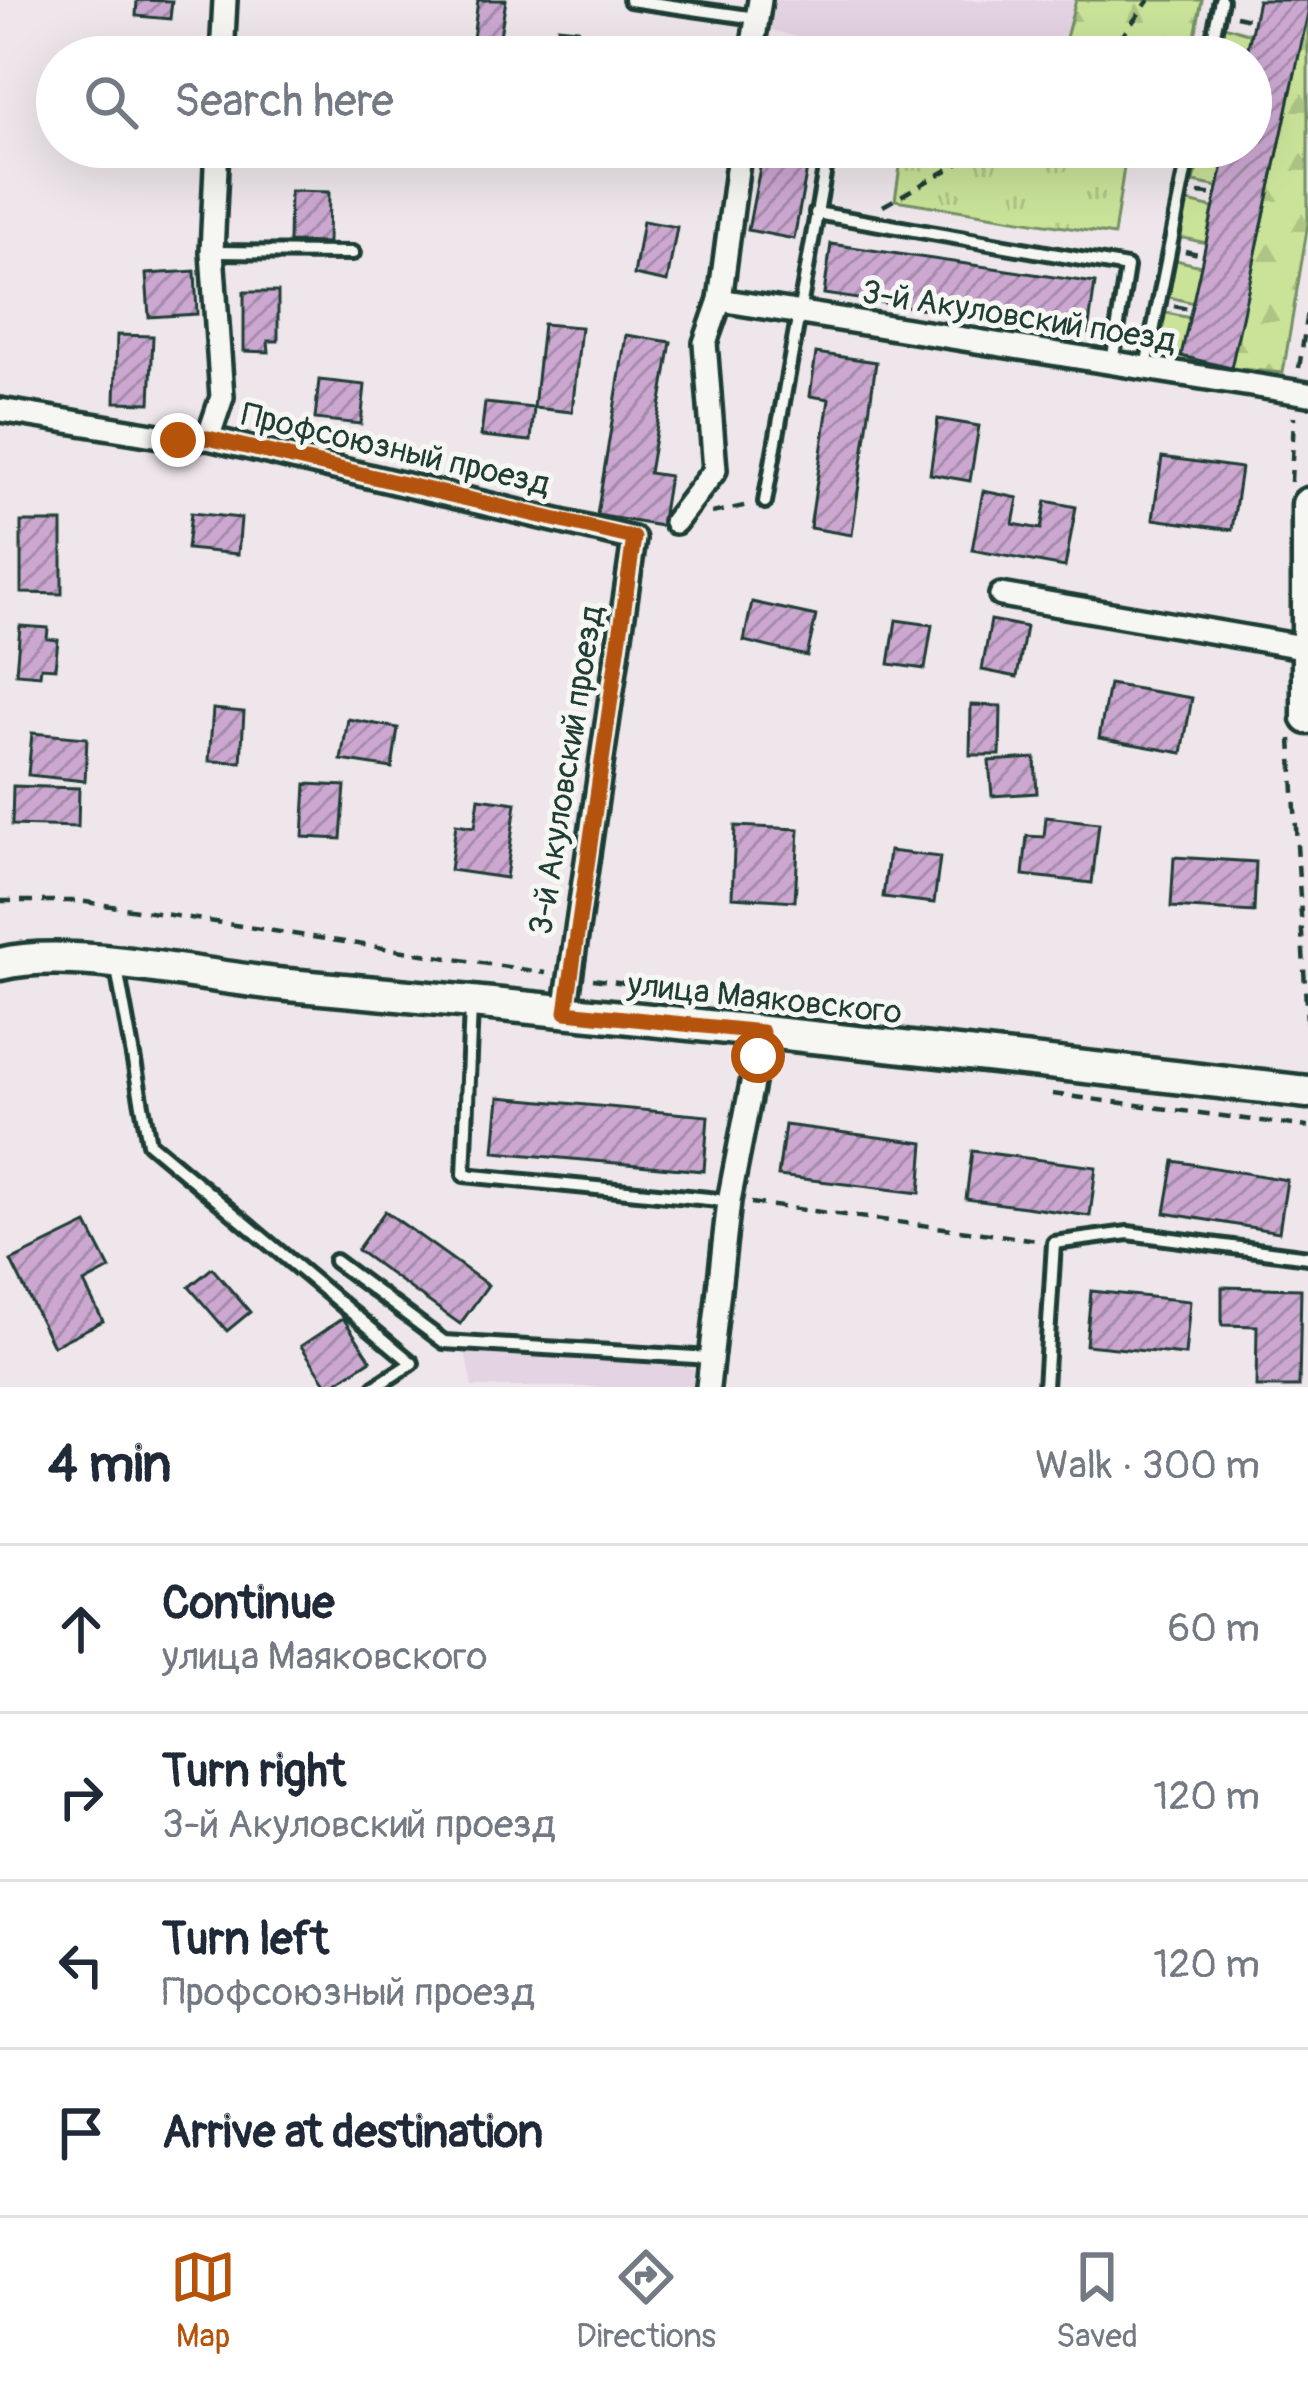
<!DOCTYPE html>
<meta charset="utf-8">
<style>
body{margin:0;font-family:Pangolin,sans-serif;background:#f6f6f7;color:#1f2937}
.stop{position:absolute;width:36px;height:36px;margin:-27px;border:9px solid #b45309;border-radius:50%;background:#fff}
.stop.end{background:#b45309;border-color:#fff;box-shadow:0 3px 12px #0008}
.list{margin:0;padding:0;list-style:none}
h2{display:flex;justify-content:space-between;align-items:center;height:156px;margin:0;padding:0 48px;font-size:51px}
h2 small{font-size:39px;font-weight:400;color:#747a83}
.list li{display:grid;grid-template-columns:78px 1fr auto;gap:36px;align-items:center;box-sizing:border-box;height:168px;padding:0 48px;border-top:3px solid #e0e1e3}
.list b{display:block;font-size:45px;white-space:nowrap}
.list p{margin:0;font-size:39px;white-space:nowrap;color:#747a83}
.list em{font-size:39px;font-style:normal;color:#747a83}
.icon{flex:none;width:66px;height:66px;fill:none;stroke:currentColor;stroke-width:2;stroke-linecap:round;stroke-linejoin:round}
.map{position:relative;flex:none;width:1308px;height:1387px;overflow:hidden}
.search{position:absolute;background:#fff;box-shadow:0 12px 48px #0002;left:36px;right:36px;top:36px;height:132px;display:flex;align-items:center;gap:30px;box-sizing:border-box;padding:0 42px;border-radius:66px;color:#747a83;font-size:45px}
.sheet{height:828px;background:#fff}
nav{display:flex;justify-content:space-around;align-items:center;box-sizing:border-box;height:168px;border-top:3px solid #e0e1e3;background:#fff;font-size:33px;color:#747a83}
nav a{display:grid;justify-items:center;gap:6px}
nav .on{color:#b45309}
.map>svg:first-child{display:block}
.built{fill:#e4d3e3}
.green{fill:#cae399;stroke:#749066;stroke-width:3}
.forest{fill:url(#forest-firs);stroke:#749066;stroke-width:3}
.park{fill:url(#park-tufts);stroke:#749066;stroke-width:3}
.building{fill:url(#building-hatch);stroke:#1f3d34;stroke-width:3}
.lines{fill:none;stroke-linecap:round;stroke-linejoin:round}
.lane-casing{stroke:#1f3d34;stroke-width:20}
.street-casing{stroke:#1f3d34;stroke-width:30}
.secondary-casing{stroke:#1f3d34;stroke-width:39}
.path{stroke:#1f3d34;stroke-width:4.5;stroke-dasharray:12 9;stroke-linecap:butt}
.lane{stroke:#f6f6f2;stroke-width:10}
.street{stroke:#f6f6f2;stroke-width:21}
.secondary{stroke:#f6f6f2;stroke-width:30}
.route{stroke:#b45309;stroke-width:15}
.labels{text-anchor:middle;stroke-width:10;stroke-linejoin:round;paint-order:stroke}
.street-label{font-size:33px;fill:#1f3d34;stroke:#f6f6f2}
</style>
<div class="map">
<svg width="1308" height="1387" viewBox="0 0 1308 1387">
<defs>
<pattern id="forest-firs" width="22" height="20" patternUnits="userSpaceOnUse" patternTransform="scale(3)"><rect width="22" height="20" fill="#cae399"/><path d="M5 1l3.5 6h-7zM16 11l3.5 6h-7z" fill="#adc484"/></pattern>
<pattern id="park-tufts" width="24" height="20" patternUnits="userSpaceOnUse" patternTransform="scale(3)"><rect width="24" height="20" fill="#cae399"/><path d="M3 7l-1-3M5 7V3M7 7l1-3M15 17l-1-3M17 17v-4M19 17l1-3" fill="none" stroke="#adc484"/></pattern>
<pattern id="building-hatch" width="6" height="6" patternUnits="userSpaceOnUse" patternTransform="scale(3)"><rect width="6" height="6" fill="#cca8d1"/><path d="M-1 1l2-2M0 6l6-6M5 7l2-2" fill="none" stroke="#a58aaa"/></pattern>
</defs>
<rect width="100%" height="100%" fill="#eee6eb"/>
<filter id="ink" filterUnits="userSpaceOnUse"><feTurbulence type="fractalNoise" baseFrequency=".00833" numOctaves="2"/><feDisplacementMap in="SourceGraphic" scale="24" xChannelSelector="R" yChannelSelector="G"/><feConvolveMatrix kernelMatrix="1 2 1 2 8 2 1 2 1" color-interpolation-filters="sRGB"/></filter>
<g filter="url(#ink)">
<g class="built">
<polygon points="770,0 1076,0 1061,57 868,57 764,28"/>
<polygon points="465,1351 694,1368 693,1387 472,1387"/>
</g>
<g class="green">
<polygon points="1224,26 1251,34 1246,57 1218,57"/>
<polygon points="1201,148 1225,153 1218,187 1194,182"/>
<polygon points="1188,202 1213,208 1206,243 1179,237"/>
<polygon points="1176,260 1201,266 1193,303 1169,297"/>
<polygon points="1162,312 1190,318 1181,356 1194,360 1195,368 1154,360"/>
</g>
<g class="forest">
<polygon points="1076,0 1202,0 1191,57 1061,57"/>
<polygon points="1308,13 1308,224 1283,373 1231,368"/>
</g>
<polygon class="park" points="903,147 1127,147 1114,235 895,200"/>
<g class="building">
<polygon points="137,0 172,1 170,19 136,16"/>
<polygon points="478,0 506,0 499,42 473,39"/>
<polygon points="1258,0 1308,0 1308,13 1231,368 1181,356 1227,147 1251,147 1251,57 1246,57"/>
<polygon points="558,27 578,29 574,57 554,57"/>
<polygon points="384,45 437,57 382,57"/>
<polygon points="61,51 104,56 104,57 60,57"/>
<polygon points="764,147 811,147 794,239 748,230"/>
<polygon points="290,191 329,192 328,243 289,242"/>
<polygon points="643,221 677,227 667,282 634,275"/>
<polygon points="831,244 1095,283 1088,333 824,294"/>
<polygon points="195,271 197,314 149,317 146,274"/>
<polygon points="244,292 278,292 278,341 268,341 269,352 244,351"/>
<polygon points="543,324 581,327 572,412 534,408"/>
<polygon points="117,335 153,336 150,403 115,402"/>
<polygon points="626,335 671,342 649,473 669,476 661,526 597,515"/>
<polygon points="816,353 876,362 852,535 810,528 829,399 810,396"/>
<polygon points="319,380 365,385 361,424 315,419"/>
<polygon points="485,403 534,408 531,441 481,436"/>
<polygon points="938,419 979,426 970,481 930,474"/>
<polygon points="1162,457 1241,468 1232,530 1153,519"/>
<polygon points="983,491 1018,498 1013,524 1041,529 1046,501 1076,507 1065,567 972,550"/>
<polygon points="191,513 241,518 238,554 187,549"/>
<polygon points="21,522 62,522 62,594 21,593"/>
<polygon points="752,602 816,616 807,656 744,641"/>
<polygon points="896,620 932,625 925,669 889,664"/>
<polygon points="991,620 1026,627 1017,677 982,670"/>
<polygon points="20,626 48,628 47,639 58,640 55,668 41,667 40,675 16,673"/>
<polygon points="1109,684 1192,698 1182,753 1099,738"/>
<polygon points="971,705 1001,706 1000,755 970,755"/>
<polygon points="213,709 244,712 241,762 209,761"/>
<polygon points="348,719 398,728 392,768 341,760"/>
<polygon points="32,733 87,738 85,781 28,775"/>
<polygon points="1035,758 1037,793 992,796 989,761"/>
<polygon points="306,784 345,786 341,839 303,837"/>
<polygon points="13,786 79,788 78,827 12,825"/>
<polygon points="479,798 516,803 506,878 450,870 456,824 475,827"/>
<polygon points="1046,817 1099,823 1092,883 1023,875 1027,836 1044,837"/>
<polygon points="735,826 799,829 795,901 732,897"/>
<polygon points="889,851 940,857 934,903 883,897"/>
<polygon points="1174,857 1256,862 1254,912 1171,907"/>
<polygon points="499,1097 708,1116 704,1171 494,1152"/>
<polygon points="785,1125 924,1143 920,1193 778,1176"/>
<polygon points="972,1151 1096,1167 1090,1216 966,1199"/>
<polygon points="1174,1161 1287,1180 1279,1232 1165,1213"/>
<polygon points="385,1211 488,1285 460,1324 357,1250"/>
<polygon points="87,1224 110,1269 84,1283 103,1321 53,1346 11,1261"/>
<polygon points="212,1268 250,1312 227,1331 189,1287"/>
<polygon points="1222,1287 1301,1289 1299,1387 1256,1387 1257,1326 1222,1325"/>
<polygon points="1091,1291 1190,1301 1185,1355 1086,1345"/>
<polygon points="343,1318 371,1360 329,1387 301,1346"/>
</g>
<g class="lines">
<g class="lane-casing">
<g id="lane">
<polyline points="630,0 756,18"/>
<polyline points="1209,57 1221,0"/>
<polyline points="816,213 1127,267 1112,363"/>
<polyline points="212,252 353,253"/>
<polyline points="1146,367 1190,147"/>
<polyline points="765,502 829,147"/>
<polyline points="117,969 149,1143 412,1363 375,1387"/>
<polyline points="471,1007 464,1175 729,1201"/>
<polyline points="335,1261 444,1342 711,1358"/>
<polyline points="1045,1387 1054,1243 1128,1233 1308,1257"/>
</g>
</g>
<g class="street-casing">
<g id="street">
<polyline points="222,57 225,0"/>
<polyline points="751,57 760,0"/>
<polyline points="720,300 1308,394"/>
<polyline points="0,410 178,439 208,438 634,539 565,1012"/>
<polyline points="208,438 222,397 212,252 217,147"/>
<polyline points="675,522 715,470 705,343 720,300 740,147"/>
<polyline points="1001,595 1308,648"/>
<polyline points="708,1387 729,1201 762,1032"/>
</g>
</g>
<g class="secondary-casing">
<g id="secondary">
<polyline points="1308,504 1308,718"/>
<path d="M0 964C73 946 207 978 288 985 628 1015 968 1054 1308 1092"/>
</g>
</g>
<g class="path">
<polyline points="1236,16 1254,20"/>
<polyline points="1107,57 1149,0"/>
<polyline points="1198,193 1216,195"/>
<polyline points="883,206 988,147"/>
<polyline points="1185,251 1203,255"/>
<polyline points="1174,306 1192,310"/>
<polyline points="1299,368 1308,312"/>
<polyline points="1291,482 1294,416"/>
<polyline points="712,513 748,505"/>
<polyline points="1291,739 1308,1039"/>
<polyline points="0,901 79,901 546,973"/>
<polyline points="593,979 802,1005"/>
<polyline points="1052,1094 1308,1127"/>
<polyline points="751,1203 1037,1240"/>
</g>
<use href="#lane" class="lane"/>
<use href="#street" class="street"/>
<use href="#secondary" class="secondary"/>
</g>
</g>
<g class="lines" filter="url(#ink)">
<polyline class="route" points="178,440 208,438 634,538 566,1012 762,1032 758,1056"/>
</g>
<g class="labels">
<g class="street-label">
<text transform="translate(1019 315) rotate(9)" y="12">3-й Акуловский поезд</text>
<text transform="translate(396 448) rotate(13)" y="12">Профсоюзный проезд</text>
<text transform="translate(565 770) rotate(-81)" y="12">3-й Акуловский проезд</text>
<text transform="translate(765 997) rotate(6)" y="12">улица Маяковского</text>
</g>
</g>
</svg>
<div class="stop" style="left:758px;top:1056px"></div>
<div class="stop end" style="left:178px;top:440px"></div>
<div class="search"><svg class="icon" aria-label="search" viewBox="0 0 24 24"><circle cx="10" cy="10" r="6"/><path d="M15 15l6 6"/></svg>Search here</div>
</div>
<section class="sheet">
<h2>4 min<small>Walk · 300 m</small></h2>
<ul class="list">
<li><svg class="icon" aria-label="ahead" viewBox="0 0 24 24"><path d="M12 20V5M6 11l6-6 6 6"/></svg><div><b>Continue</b><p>улица Маяковского</p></div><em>60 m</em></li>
<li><svg class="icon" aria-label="right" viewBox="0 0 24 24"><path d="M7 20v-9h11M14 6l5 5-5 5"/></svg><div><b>Turn right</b><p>3-й Акуловский проезд</p></div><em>120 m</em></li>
<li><svg class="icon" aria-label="left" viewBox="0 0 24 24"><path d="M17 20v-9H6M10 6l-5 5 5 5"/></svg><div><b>Turn left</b><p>Профсоюзный проезд</p></div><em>120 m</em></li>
<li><svg class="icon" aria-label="arrive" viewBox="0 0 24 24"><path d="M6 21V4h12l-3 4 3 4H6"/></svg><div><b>Arrive at destination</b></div></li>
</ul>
</section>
<nav>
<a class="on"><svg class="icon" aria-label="map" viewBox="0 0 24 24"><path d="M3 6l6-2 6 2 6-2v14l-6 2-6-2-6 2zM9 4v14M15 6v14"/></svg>Map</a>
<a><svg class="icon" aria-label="directions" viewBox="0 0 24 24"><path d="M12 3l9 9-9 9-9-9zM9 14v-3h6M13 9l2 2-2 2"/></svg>Directions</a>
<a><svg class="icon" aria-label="saved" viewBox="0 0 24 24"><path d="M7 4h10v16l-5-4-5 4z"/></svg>Saved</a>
</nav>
